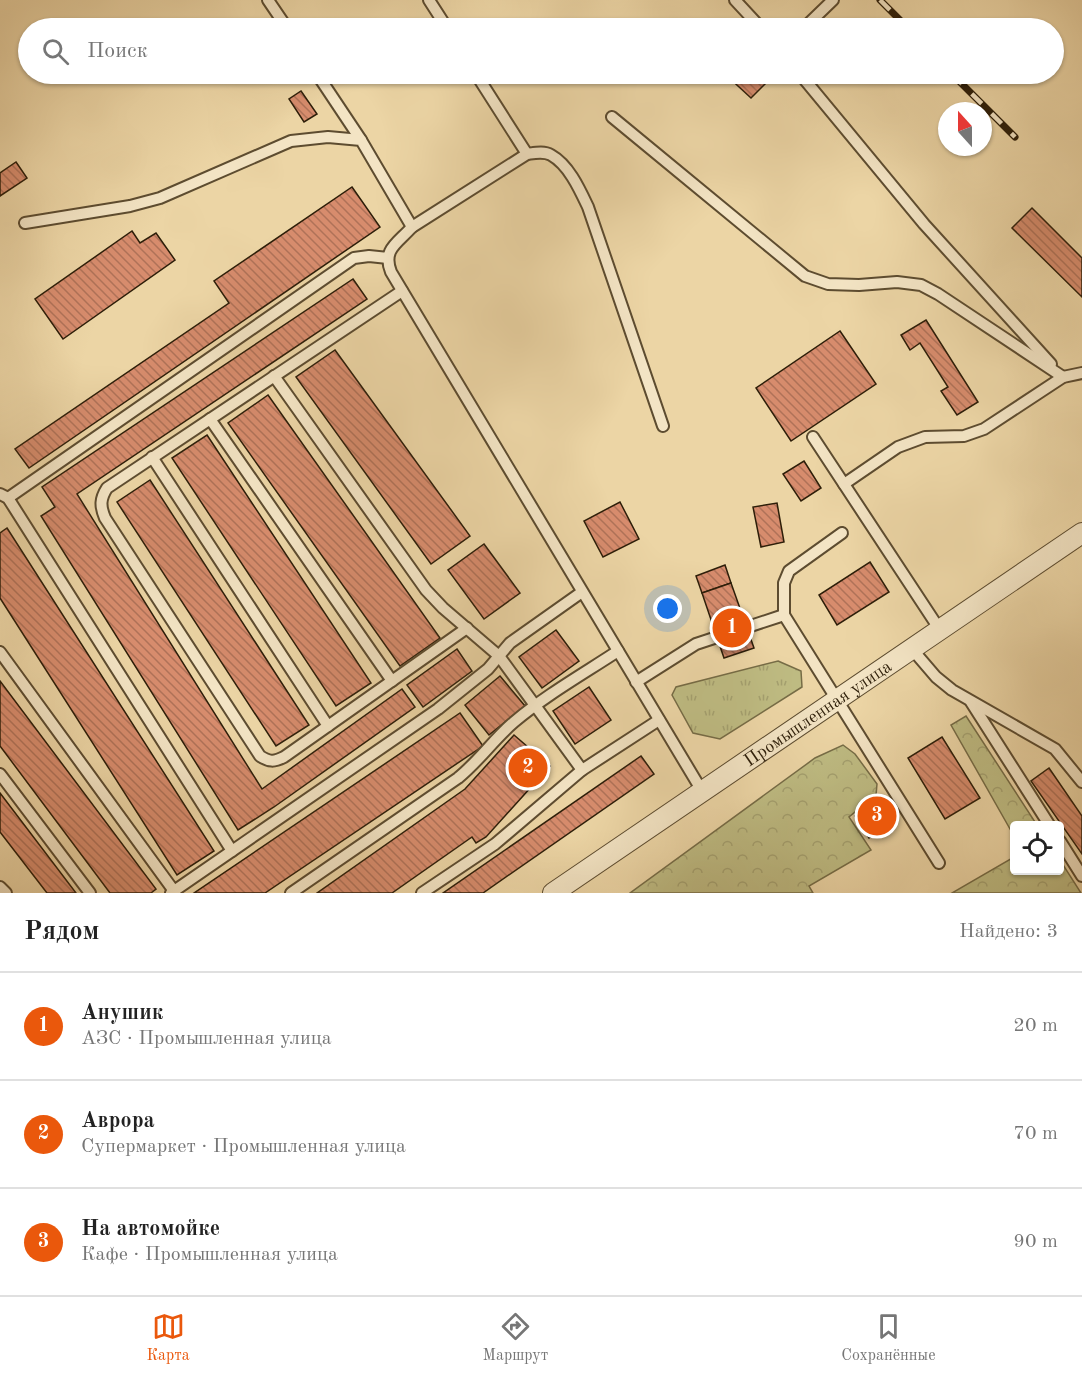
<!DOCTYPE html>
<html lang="ru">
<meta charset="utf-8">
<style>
body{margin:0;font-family:"Old Standard TT",serif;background:#f6f6f6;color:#222}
.controls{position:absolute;right:18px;bottom:18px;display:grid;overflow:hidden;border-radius:6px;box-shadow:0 2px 4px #0004}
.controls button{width:54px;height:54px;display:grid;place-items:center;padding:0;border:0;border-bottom:2px solid #e0e0e0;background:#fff;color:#222;font:30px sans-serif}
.compass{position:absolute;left:938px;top:102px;width:54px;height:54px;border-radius:50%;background:#fff;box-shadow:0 2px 4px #0004;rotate:339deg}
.you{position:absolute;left:668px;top:609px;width:21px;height:21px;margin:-15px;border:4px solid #fff;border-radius:50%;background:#1a73e8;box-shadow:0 0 0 9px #1a73e833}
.badge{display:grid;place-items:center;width:39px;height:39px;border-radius:50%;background:#ea580c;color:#fff;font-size:20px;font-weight:700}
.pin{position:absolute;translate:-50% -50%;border:3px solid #fff;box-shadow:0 2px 6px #0006}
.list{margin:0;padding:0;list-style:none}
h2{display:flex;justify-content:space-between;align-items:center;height:78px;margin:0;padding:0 24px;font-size:26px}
h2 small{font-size:20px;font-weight:400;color:#767676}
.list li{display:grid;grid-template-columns:39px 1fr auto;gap:18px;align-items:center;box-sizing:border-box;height:108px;padding:0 24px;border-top:2px solid #e0e0e0}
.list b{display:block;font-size:22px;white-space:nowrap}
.list p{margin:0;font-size:20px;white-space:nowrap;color:#767676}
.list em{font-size:20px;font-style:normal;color:#767676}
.icon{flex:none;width:33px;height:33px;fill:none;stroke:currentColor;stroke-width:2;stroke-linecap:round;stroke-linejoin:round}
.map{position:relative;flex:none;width:1082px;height:893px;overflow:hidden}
.search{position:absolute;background:#fff;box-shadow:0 2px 4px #0004;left:18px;right:18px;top:18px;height:66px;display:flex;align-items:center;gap:15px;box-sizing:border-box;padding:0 21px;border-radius:33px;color:#767676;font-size:22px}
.sheet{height:402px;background:#fff}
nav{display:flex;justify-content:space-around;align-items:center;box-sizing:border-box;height:84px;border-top:2px solid #e0e0e0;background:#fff;font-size:16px;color:#767676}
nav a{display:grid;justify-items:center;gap:3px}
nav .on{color:#ea580c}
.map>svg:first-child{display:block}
.grass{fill:url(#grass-tufts);stroke:#766c46;stroke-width:1.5}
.forest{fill:url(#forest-crowns);stroke:#766c46;stroke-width:1.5}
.building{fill:url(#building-back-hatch);stroke:#2d1e09;stroke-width:1.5}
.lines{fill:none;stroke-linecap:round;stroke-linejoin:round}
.lane-casing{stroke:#5d4c30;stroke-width:14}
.street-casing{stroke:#5d4c30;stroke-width:22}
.lane{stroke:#f3e4c4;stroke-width:10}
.street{stroke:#f3e4c4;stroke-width:20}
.rail-casing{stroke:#2d1e09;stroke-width:7}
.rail{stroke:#f3e4c4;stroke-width:4.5;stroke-dasharray:14;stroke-linecap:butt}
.labels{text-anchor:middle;stroke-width:6;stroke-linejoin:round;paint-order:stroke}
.street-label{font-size:18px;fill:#2d1e09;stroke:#f3e4c4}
</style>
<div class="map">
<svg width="1082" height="893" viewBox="0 0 1082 893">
<defs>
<pattern id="grass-tufts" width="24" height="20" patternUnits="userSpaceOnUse" patternTransform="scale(1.5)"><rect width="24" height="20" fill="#bebb82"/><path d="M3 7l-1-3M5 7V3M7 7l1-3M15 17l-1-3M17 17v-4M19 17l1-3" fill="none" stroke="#a4a06f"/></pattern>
<pattern id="forest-crowns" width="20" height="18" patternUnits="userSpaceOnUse" patternTransform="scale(1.5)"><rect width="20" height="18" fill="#bebb82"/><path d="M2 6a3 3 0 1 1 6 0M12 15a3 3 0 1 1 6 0" fill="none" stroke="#a4a06f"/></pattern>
<pattern id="building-back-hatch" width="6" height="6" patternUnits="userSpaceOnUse" patternTransform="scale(1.5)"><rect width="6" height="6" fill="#d78c6d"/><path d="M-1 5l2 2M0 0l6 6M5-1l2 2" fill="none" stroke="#af7258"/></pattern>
</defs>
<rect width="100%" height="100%" fill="#ecd5a5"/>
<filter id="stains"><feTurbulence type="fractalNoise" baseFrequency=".00333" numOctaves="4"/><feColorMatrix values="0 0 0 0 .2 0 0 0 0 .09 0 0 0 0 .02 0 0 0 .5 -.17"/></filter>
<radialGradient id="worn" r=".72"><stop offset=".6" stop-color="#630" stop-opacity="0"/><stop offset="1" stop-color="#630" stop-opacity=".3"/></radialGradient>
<polygon class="grass" points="778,661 801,671 802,687 720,739 693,733 672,695 676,687"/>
<g class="forest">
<polygon points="966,716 1037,825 1014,826 1014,836 951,725"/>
<polygon points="843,745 855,754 877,784 876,795 849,817 871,850 809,886 813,893 630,893 815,758"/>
<polygon points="1014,857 1014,870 1060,870 1060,860 1081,893 952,893"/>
</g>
<g class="building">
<polygon points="725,74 764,74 770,79 751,98"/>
<polygon points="301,91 317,114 304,122 289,99"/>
<polygon points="16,162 27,178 0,196 0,173"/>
<polygon points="352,187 380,227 29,468 15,449 229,303 214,281"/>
<polygon points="1032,208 1082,258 1082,297 1012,228"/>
<polygon points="132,231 140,243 156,233 175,260 63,339 35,299"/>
<polygon points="353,279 367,299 77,494 262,789 402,689 415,707 274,807 238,830 41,516 55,507 42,487"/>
<polygon points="926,320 978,402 957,415 941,391 948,387 920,343 910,350 901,335"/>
<polygon points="840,331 876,384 791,441 756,388"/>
<polygon points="335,350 470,536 431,564 296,377"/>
<polygon points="268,395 440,638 400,666 228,423"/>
<polygon points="207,435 371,683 336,706 172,458"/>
<polygon points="804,461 821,488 801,501 783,474"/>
<polygon points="150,480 309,725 276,746 117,502"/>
<polygon points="620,502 639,539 603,557 584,521"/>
<polygon points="777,503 784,542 761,547 753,507"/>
<polygon points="7,528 214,851 177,875 0,598 0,533"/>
<polygon points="484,544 520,593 484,619 448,570"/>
<polygon points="870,562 889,592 837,625 819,595"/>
<polygon points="725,565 731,583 702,593 696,576"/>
<polygon points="731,583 754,648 724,658 702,593"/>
<polygon points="556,630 579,661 542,688 519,657"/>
<polygon points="457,649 472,671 423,707 407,685"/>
<polygon points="500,676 525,706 489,735 465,705"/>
<polygon points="0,681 156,889 151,893 110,893 0,746"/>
<polygon points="589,687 611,720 575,744 553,711"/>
<polygon points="460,713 483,746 265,893 194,893"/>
<polygon points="514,735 550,766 486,837 476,843 472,837 392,893 317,893 465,789"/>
<polygon points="942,737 980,798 945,819 908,758"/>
<polygon points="641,756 654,774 483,893 443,893"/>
<polygon points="1049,768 1082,816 1082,854 1031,781"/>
<polygon points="0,793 76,893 47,893 0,832"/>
<polygon points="881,799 895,821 869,838 855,816"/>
</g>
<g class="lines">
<g class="lane-casing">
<g id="lane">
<polyline points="268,0 287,28"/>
<polyline points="429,0 447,28"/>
<polyline points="735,0 761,28"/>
<polyline points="804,28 833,0"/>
<polyline points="317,74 361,140"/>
<polyline points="476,74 527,154"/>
<polyline points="800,74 924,224 1051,364"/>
<polyline points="612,117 805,276 828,284 859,285 897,282 921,285 938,294 1063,377"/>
<path d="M25 223 130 206 160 198 291 141 328 137 361 140 412 227C398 243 382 249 391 272L702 791"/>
<path d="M412 227 527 154C535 153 544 151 551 155 569 165 580 190 588 207L663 426"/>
<path d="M402 291 107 488C100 499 100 506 105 518L260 756C269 762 274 762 284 757L467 628"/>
<polyline points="274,376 426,590 443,608 499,656 582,770"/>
<polyline points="210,419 392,681"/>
<polyline points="813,437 940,630"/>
<polyline points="152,457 328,726"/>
<polyline points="844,484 898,447 925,437 964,436 984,429 1063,377 1082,373"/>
<polyline points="0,494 8,498 232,851"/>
<polyline points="8,498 354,258 369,256 388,258"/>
<polyline points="784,615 784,583 789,571 842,533"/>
<polyline points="912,649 936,677 952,690 1055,749 1082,782"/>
<polyline points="0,652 174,891"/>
<polyline points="636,682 696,644 784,615 939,863"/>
<polyline points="971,702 1050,826"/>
<polyline points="0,774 90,893"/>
<polyline points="1060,841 1082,876"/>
<polyline points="0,887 6,893"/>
<polyline points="171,893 438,709 488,669 510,643 582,592"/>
<path d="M291 893 458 778C479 761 494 739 514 722 546 695 583 674 618 651"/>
<polyline points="422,893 495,844 582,770 659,720"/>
</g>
</g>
<g class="street-casing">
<g id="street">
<path id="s1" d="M553 893 1082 533"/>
</g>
</g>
<use href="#lane" class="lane"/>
<use href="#street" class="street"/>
<g class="rail-casing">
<g id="rail">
<polyline points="880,0 908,28"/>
<polyline points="952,74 1015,137"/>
</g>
</g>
<use href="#rail" class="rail"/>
</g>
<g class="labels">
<g class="street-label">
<text dy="6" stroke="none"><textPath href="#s1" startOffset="320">Промышленная улица</textPath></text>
</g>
</g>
<rect width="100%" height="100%" filter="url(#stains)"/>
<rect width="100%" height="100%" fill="url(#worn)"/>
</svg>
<div class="controls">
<button><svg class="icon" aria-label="locate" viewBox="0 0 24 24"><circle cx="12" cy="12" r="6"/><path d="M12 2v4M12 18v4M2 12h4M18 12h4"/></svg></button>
</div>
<svg class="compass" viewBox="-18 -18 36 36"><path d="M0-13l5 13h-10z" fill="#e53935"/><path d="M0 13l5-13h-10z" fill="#767676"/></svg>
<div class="you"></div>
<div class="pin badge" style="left:732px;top:628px">1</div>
<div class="pin badge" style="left:528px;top:768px">2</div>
<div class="pin badge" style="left:877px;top:816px">3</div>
<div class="search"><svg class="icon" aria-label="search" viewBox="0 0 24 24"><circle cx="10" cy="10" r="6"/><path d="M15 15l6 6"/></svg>Поиск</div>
</div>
<section class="sheet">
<h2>Рядом<small>Найдено: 3</small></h2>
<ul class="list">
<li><span class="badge">1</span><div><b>Анушик</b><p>АЗС · Промышленная улица</p></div><em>20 m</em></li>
<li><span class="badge">2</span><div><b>Аврора</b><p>Супермаркет · Промышленная улица</p></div><em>70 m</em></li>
<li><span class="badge">3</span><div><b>На автомойке</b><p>Кафе · Промышленная улица</p></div><em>90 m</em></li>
</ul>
</section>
<nav>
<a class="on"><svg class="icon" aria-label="map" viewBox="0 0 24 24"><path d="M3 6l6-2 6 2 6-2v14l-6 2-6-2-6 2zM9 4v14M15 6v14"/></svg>Карта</a>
<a><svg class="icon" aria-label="directions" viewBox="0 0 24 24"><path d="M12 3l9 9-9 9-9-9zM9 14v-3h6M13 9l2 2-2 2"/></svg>Маршрут</a>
<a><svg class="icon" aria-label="saved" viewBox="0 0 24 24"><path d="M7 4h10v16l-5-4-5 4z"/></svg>Сохранённые</a>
</nav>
